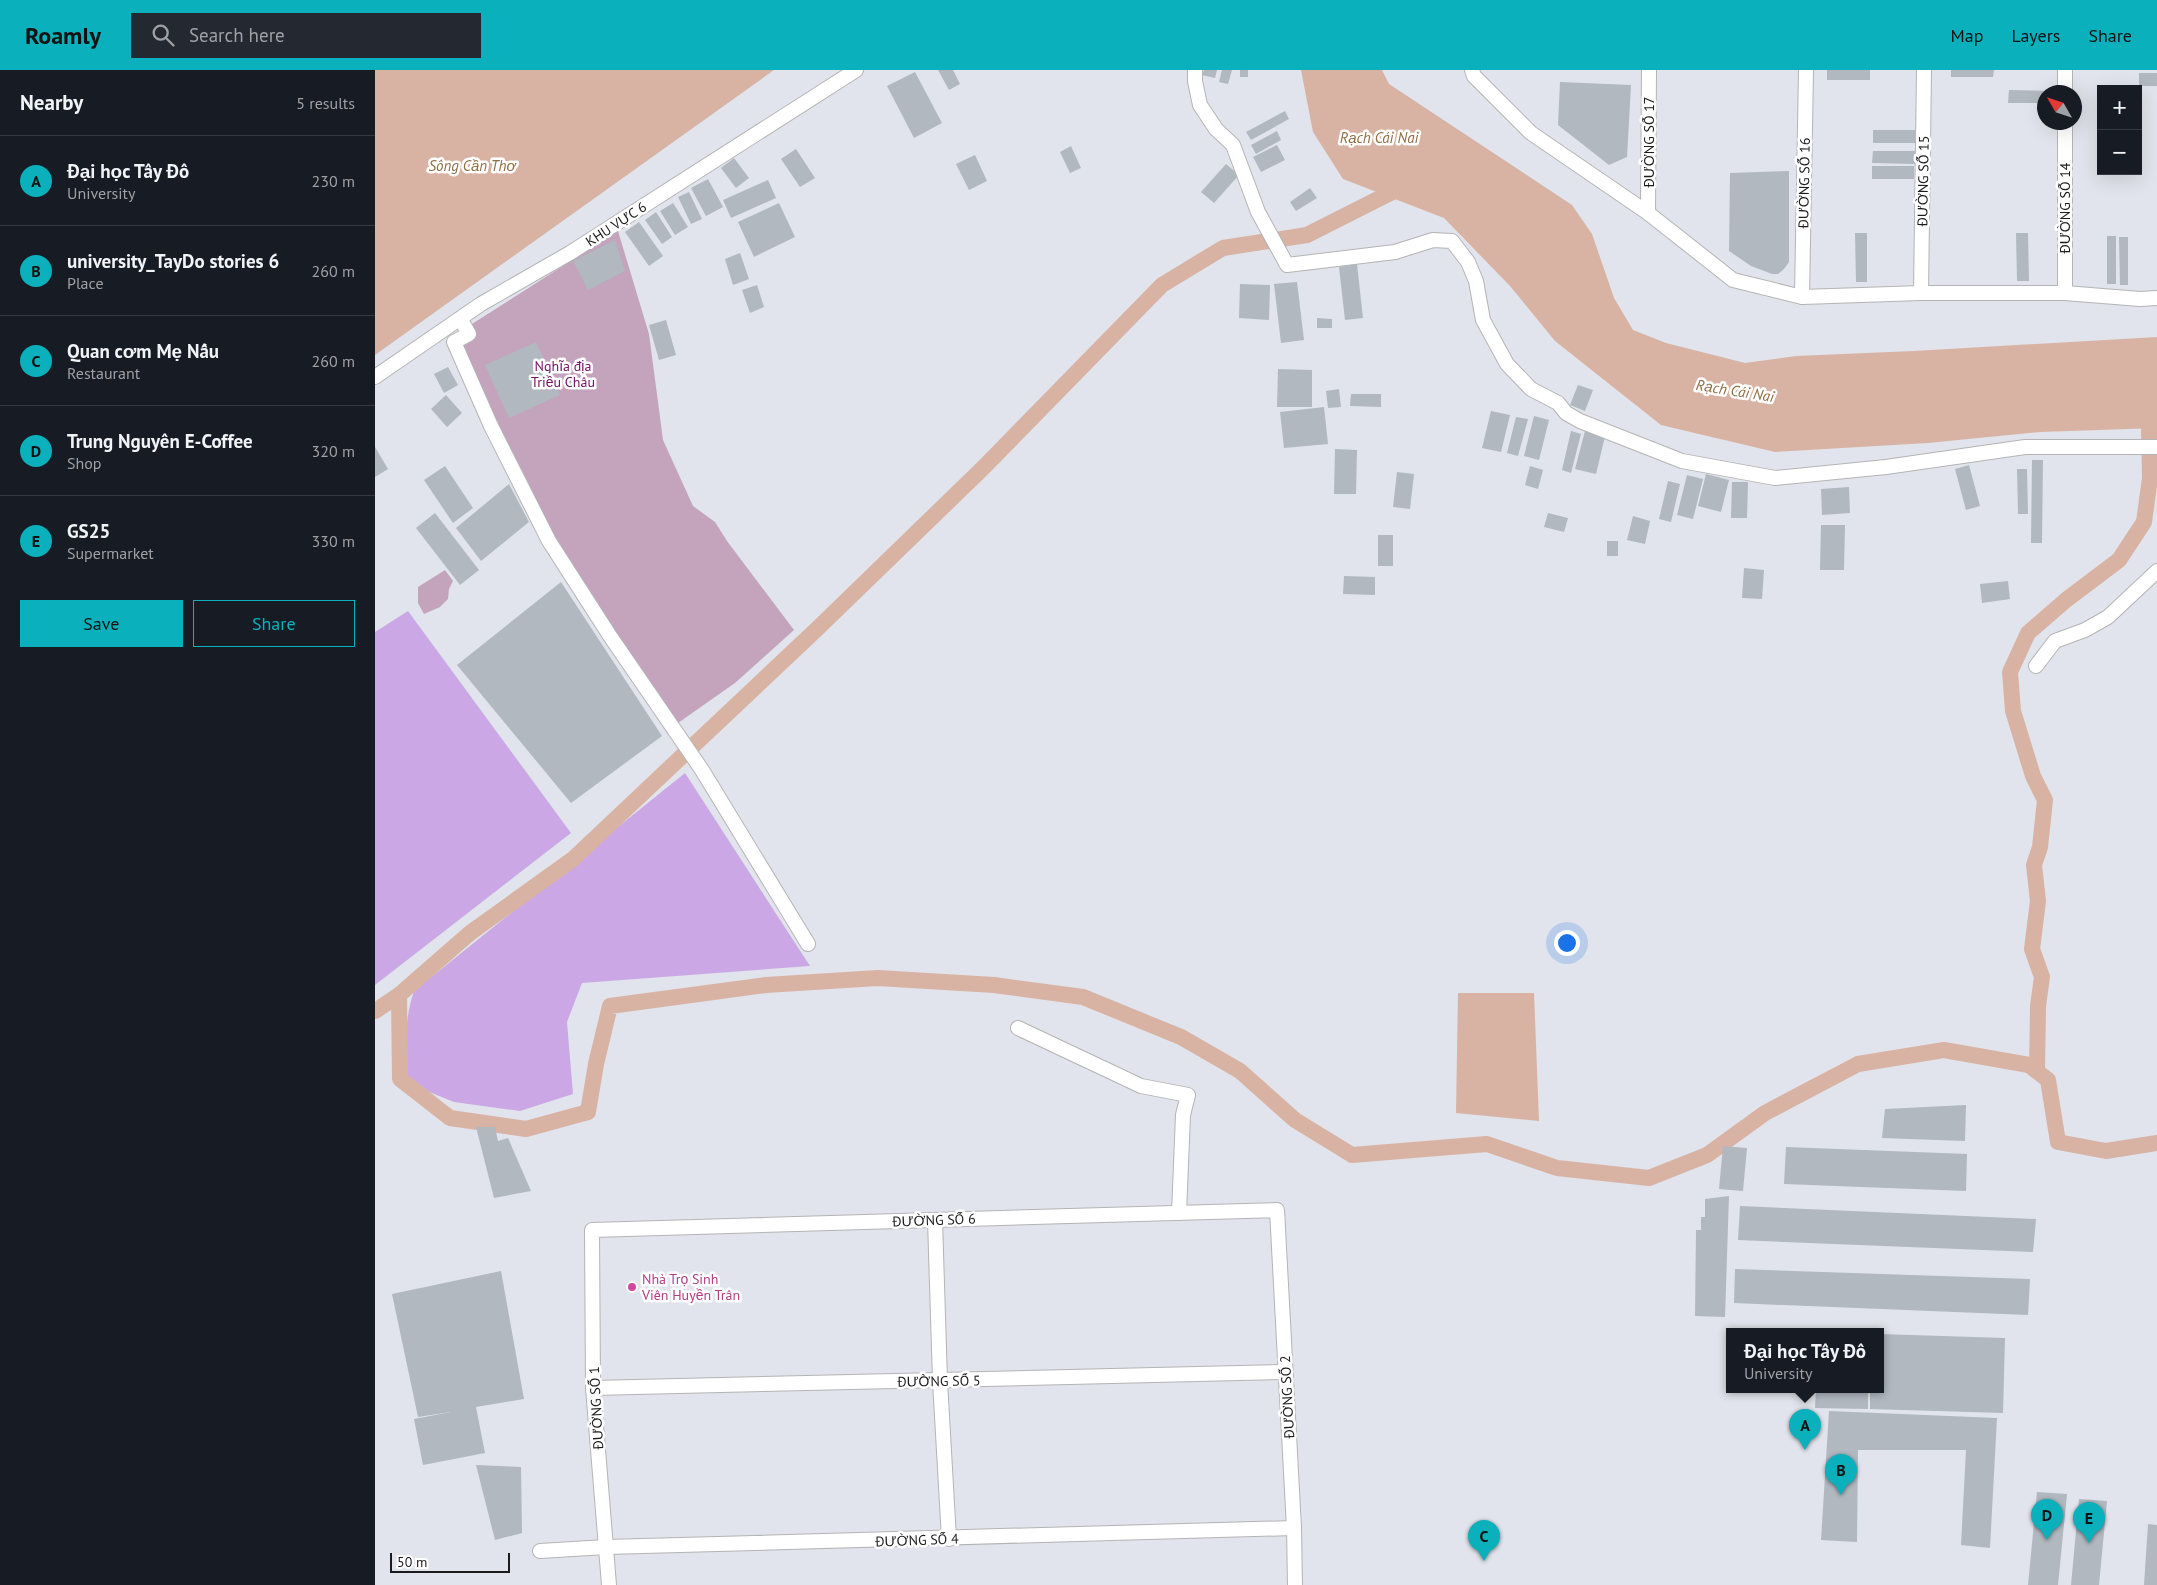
<!DOCTYPE html>
<meta charset="utf-8">
<style>
body{margin:0;font-family:"PT Sans",sans-serif;background:#242831;color:#f1f3f6}
.controls{position:absolute;right:15px;top:15px;display:grid;overflow:hidden;border-radius:0px;box-shadow:0 5px 20px #0002}
.controls button{width:45px;height:45px;display:grid;place-items:center;padding:0;border:0;border-bottom:1px solid #363941;background:#171b24;color:#f1f3f6;font:25px sans-serif}
.compass{position:absolute;left:1662px;top:15px;width:45px;height:45px;border-radius:50%;background:#171b24;box-shadow:0 5px 20px #0002;rotate:309deg}
.scale{position:absolute;left:15px;bottom:12px;width:120px;box-sizing:border-box;padding-left:5px;border:2px solid #1b1b1b;border-top:0;font-size:14px;line-height:18px;white-space:nowrap;color:#1b1b1b;-webkit-text-stroke:4px #fff;paint-order:stroke}
.you{position:absolute;left:1191px;top:872px;width:18px;height:18px;margin:-12px;border:4px solid #fff;border-radius:50%;background:#1a73e8;box-shadow:0 0 0 8px #1a73e833}
.badge{display:grid;place-items:center;width:32px;height:32px;border-radius:50%;background:#0ab1bc;color:#111;font-size:16px;font-weight:700}
.pin{position:absolute;translate:-50% -41px;filter:drop-shadow(0 1px 2px #0008)}
.pin::after{content:'';position:absolute;top:26px;width:18px;height:15px;background:inherit;clip-path:polygon(0 0,100% 0,50% 100%)}
.popup{position:absolute;left:1351px;top:1258px;width:158px;height:65px;box-sizing:border-box;display:grid;place-content:center;border-radius:0px;background:#171b24;filter:drop-shadow(0 1px 4px #0005);font-size:16px;white-space:nowrap;color:#9ea1a6}
.popup b{font-size:19px;color:#f1f3f6}
.popup::after{content:'';position:absolute;left:50%;top:100%;margin-left:-10px;border:10px solid transparent;border-top-color:#171b24}
.list{margin:0;padding:0;list-style:none}
h2{display:flex;justify-content:space-between;align-items:center;height:65px;margin:0;padding:0 20px;font-size:21px}
h2 small{font-size:16px;font-weight:400;color:#9ea1a6}
.list li{display:grid;grid-template-columns:32px 1fr auto;gap:15px;align-items:center;box-sizing:border-box;height:90px;padding:0 20px;border-top:1px solid #363941}
.list b{display:block;font-size:19px;white-space:nowrap}
.list p{margin:0;font-size:16px;white-space:nowrap;color:#9ea1a6}
.list em{font-size:16px;font-style:normal;color:#9ea1a6}
.actions{display:flex;gap:10px;padding:15px 20px}
.actions a{flex:1;padding:11px 0;border:1px solid #0ab1bc;border-radius:0px;text-align:center;font-size:18px;color:#0ab1bc}
.actions .main{background:#0ab1bc;color:#111}
.icon{flex:none;width:28px;height:28px;fill:none;stroke:currentColor;stroke-width:2;stroke-linecap:round;stroke-linejoin:round}
.map{position:relative;flex:none;width:1782px;height:1515px;overflow:hidden}
header{display:flex;align-items:center;gap:30px;box-sizing:border-box;height:70px;padding:0 25px;background:#0ab1bc;color:#111}
header strong{font-size:24px}
nav{display:flex;gap:28px;margin-inline-start:auto;font-size:18px}
.search{width:350px;height:45px;background:#242831;display:flex;align-items:center;gap:12px;box-sizing:border-box;padding:0 18px;border-radius:0px;color:#9ea1a6;font-size:19px}
main{display:flex}
aside{flex:1;background:#171b24}
.map>svg:first-child{display:block}
.grass{fill:#cba8e5}
.cemetery{fill:#c4a3bd}
.water{fill:#d8b2a3}
.lines{fill:none;stroke-linecap:round;stroke-linejoin:round}
.canal{stroke:#d8b2a3;stroke-width:16}
.building{fill:#b1b8c0}
.minor-casing{stroke:#b4b4b4;stroke-width:16}
.minor{stroke:#fff;stroke-width:14}
.hotel-dot{fill:#d1479c;stroke:#fff;stroke-width:2}
.labels{text-anchor:middle;stroke-width:5;stroke-linejoin:round;paint-order:stroke}
.street-label{font-size:14px;fill:#1b1b1b;stroke:#fff}
.park-label{font-size:14px;fill:#721063;stroke:#fff}
.hotel-label{font-size:14px;fill:#b23c85;stroke:#fff;text-anchor:start}
.water-label{font-size:15px;font-style:italic;fill:#8f6e44;stroke:#fff}
</style>
<header>
<strong>Roamly</strong>
<div class="search"><svg class="icon" aria-label="search" viewBox="0 0 24 24"><circle cx="10" cy="10" r="6"/><path d="M15 15l6 6"/></svg>Search here</div>
<nav><a>Map</a><a>Layers</a><a>Share</a></nav>
</header>
<main>
<aside>
<h2>Nearby<small>5 results</small></h2>
<ul class="list">
<li><span class="badge">A</span><div><b>Đại học Tây Đô</b><p>University</p></div><em>230 m</em></li>
<li><span class="badge">B</span><div><b>university_TayDo stories 6</b><p>Place</p></div><em>260 m</em></li>
<li><span class="badge">C</span><div><b>Quan cơm Mẹ Nấu</b><p>Restaurant</p></div><em>260 m</em></li>
<li><span class="badge">D</span><div><b>Trung Nguyên E-Coffee</b><p>Shop</p></div><em>320 m</em></li>
<li><span class="badge">E</span><div><b>GS25</b><p>Supermarket</p></div><em>330 m</em></li>
</ul>
<div class="actions"><a class="main">Save</a><a>Share</a></div>
</aside>
<div class="map">
<svg width="1782" height="1515" viewBox="0 0 1782 1515">
<rect width="100%" height="100%" fill="#e1e4ec"/>
<g class="grass">
<polygon points="33,541 196,763 0,915 0,562"/>
<path d="M310 703 435 896 207 913 192 952 198 1024 145 1041 79 1032 52 1021 33 1008C30 977 29 951 39 921Z"/>
</g>
<g class="cemetery">
<polygon points="243,161 274,264 288,370 318,436 340,452 352,471 419,560 360,613 293,660 130,398 72,270"/>
<polygon points="70,500 78,511 74,519 73,529 65,537 49,544 43,533 43,517"/>
</g>
<g class="water">
<polygon points="0,0 399,0 0,285"/>
<polygon points="926,0 1007,0 1014,14 1197,135 1217,164 1239,228 1258,260 1291,273 1370,293 1421,286 1539,281 1782,267 1782,358 1665,362 1553,373 1400,382 1286,355 1180,271 1135,216 1069,148 968,109 938,62"/>
<polygon points="1083,923 1159,923 1164,1051 1081,1043"/>
</g>
<g class="lines">
<g class="canal">
<polyline points="24,925 25,1009 75,1048 151,1059 213,1042 221,994 235,936 391,915 503,908 619,915 708,927 806,967 865,1001 920,1050 977,1085 1112,1074 1182,1098 1274,1108 1332,1085 1390,1043 1483,994 1569,980 1654,995 1673,1010 1683,1072 1731,1081 1782,1073"/>
<polyline points="0,941 24,925 95,863 198,789 443,558 609,397 787,215 848,178 932,165 1031,115"/>
<polyline points="1662,1001 1663,936 1667,907 1657,879 1663,831 1659,795 1665,777 1670,730 1658,706 1638,641 1635,602 1653,563 1691,530 1744,490 1769,452 1775,408 1774,361 1782,326"/>
</g>
</g>
<g class="building">
<polygon points="563,0 578,0 585,14 574,20"/>
<polygon points="829,0 842,0 840,8 827,5"/>
<polygon points="847,0 857,0 853,14 844,12"/>
<rect x="865" y="0" width="8" height="7"/>
<rect x="1452" y="0" width="43" height="10"/>
<polygon points="1576,0 1619,0 1618,7 1576,7"/>
<polygon points="540,2 567,53 539,68 512,16"/>
<rect x="1764" y="3" width="18" height="13"/>
<polygon points="1185,12 1256,15 1252,87 1234,95 1183,55"/>
<polygon points="1634,20 1676,21 1676,22 1670,22 1670,33 1633,33"/>
<polygon points="910,41 914,49 876,70 871,62"/>
<rect x="1498" y="60" width="42" height="13"/>
<polygon points="902,61 906,70 881,84 876,75"/>
<polygon points="902,75 910,90 886,102 878,87"/>
<polygon points="696,76 706,98 695,103 685,82"/>
<polygon points="421,79 440,108 425,117 406,89"/>
<polygon points="1498,81 1540,81 1540,94 1497,93"/>
<polygon points="600,85 612,111 594,120 581,94"/>
<polygon points="359,88 374,108 361,118 346,98"/>
<polygon points="851,94 864,105 839,133 826,122"/>
<rect x="1497" y="96" width="42" height="13"/>
<polygon points="1414,101 1414,192 1409,199 1403,204 1397,204 1376,196 1354,181 1355,103"/>
<polygon points="333,109 348,137 331,146 316,118"/>
<polygon points="393,110 401,128 356,148 348,130"/>
<polygon points="935,118 942,128 921,141 915,132"/>
<polygon points="314,122 327,149 316,154 303,127"/>
<polygon points="298,133 313,157 300,165 285,141"/>
<polygon points="404,133 420,167 379,187 363,152"/>
<polygon points="281,142 297,167 287,174 270,150"/>
<polygon points="264,152 288,186 274,196 250,162"/>
<polygon points="1480,163 1492,163 1492,212 1481,212"/>
<polygon points="1641,163 1653,163 1654,211 1642,211"/>
<rect x="1732" y="166" width="9" height="48"/>
<polygon points="1744,167 1753,167 1753,215 1745,215"/>
<polygon points="240,170 250,201 213,220 198,191"/>
<polygon points="365,183 374,209 358,215 350,189"/>
<polygon points="982,194 988,248 970,250 964,197"/>
<polygon points="922,212 929,270 906,273 899,214"/>
<polygon points="865,214 895,215 894,250 864,248"/>
<polygon points="382,215 389,237 375,243 367,220"/>
<polygon points="942,248 957,249 957,258 942,258"/>
<polygon points="291,250 301,285 284,290 274,255"/>
<polygon points="161,272 185,325 134,348 110,295"/>
<polygon points="73,297 83,315 69,323 59,304"/>
<polygon points="903,299 937,300 937,337 902,337"/>
<polygon points="1203,315 1218,320 1210,341 1195,335"/>
<polygon points="964,319 966,337 953,338 951,321"/>
<polygon points="976,324 1006,324 1006,337 975,336"/>
<polygon points="71,325 87,343 72,357 56,339"/>
<polygon points="949,337 953,374 909,378 905,342"/>
<polygon points="1116,341 1135,345 1126,382 1107,378"/>
<polygon points="1159,346 1174,350 1164,390 1149,386"/>
<polygon points="1141,347 1153,349 1143,386 1132,383"/>
<polygon points="1211,357 1231,362 1221,404 1200,399"/>
<polygon points="1196,361 1206,364 1196,403 1187,400"/>
<polygon points="0,377 13,399 0,407"/>
<polygon points="960,379 982,380 981,424 959,424"/>
<polygon points="1657,390 1668,390 1667,473 1656,473"/>
<polygon points="1594,395 1605,436 1591,440 1580,399"/>
<polygon points="70,396 98,438 78,453 49,410"/>
<polygon points="1155,396 1168,400 1163,419 1150,415"/>
<polygon points="1642,399 1652,399 1653,444 1643,444"/>
<polygon points="1022,402 1039,404 1035,439 1018,437"/>
<polygon points="1331,404 1354,410 1346,442 1323,436"/>
<polygon points="1312,405 1328,409 1318,449 1302,445"/>
<polygon points="1293,411 1305,414 1296,452 1284,449"/>
<polygon points="1357,412 1373,412 1372,448 1356,448"/>
<polygon points="134,414 154,452 106,491 81,458"/>
<polygon points="1474,417 1475,443 1447,445 1446,419"/>
<polygon points="60,443 104,500 85,515 41,458"/>
<polygon points="1173,443 1193,448 1189,462 1169,457"/>
<polygon points="1258,446 1275,451 1270,474 1252,470"/>
<polygon points="1446,455 1470,455 1469,500 1445,500"/>
<rect x="1003" y="465" width="15" height="31"/>
<rect x="1232" y="471" width="11" height="15"/>
<polygon points="1369,498 1389,500 1387,529 1367,528"/>
<polygon points="969,506 1000,507 1000,525 968,524"/>
<polygon points="1633,511 1635,529 1607,533 1605,514"/>
<polygon points="186,512 287,666 196,733 82,595"/>
<polygon points="1591,1035 1590,1071 1507,1068 1510,1039"/>
<polygon points="101,1057 120,1057 123,1071 133,1068 156,1121 119,1128"/>
<polygon points="1348,1076 1372,1078 1368,1121 1344,1119"/>
<polygon points="1411,1077 1592,1084 1591,1121 1409,1114"/>
<polygon points="1354,1126 1350,1247 1320,1246 1321,1160 1326,1160 1326,1147 1330,1147 1330,1129"/>
<polygon points="1365,1136 1661,1149 1658,1182 1363,1170"/>
<polygon points="1360,1199 1655,1209 1653,1245 1359,1233"/>
<polygon points="126,1201 149,1329 101,1337 110,1383 48,1395 39,1349 76,1342 43,1347 17,1224"/>
<polygon points="1505,1264 1630,1268 1628,1343 1495,1339 1495,1319 1505,1319"/>
<polygon points="1441,1319 1493,1319 1493,1339 1440,1338"/>
<polygon points="1454,1341 1622,1348 1615,1478 1586,1475 1591,1380 1483,1380 1482,1472 1446,1470"/>
<polygon points="101,1395 146,1397 147,1463 120,1470"/>
<polygon points="1662,1422 1692,1424 1683,1515 1653,1515"/>
<polygon points="1704,1429 1732,1431 1724,1515 1696,1515"/>
<polygon points="1773,1454 1782,1455 1782,1515 1769,1515"/>
</g>
<g class="lines">
<g class="minor-casing">
<g id="minor">
<polyline points="820,0 820,11 825,35 841,59 858,75 883,142 912,195 1020,182 1058,170 1077,171 1093,192 1101,211 1108,250 1132,294 1156,319 1183,333 1191,343 1205,351 1307,391 1400,408 1511,397 1650,377 1782,377"/>
<polyline points="1097,0 1099,6 1156,63 1273,143 1358,210 1427,227 1546,223 1690,223 1765,229 1782,228"/>
<polyline points="1690,22 1690,0"/>
<polyline points="1273,143 1274,0"/>
<polyline points="1546,223 1549,0"/>
<polyline points="1690,223 1690,52"/>
<polyline points="1427,227 1431,0"/>
<polyline points="86,250 94,264 79,272 116,356 174,471 235,566 327,700 433,874"/>
<polyline points="0,307 106,234 195,183 481,0"/>
<polyline points="1661,596 1680,571 1710,560 1733,547 1782,501"/>
<polyline points="643,958 766,1016 813,1025 808,1045 804,1143"/>
<polyline points="560,1150 565,1311 574,1469"/>
<polyline points="218,1318 910,1302"/>
<polyline points="165,1481 231,1477 919,1458"/>
<polyline points="234,1515 218,1318 217,1160 902,1140 919,1458 920,1515"/>
</g>
</g>
<use href="#minor" class="minor"/>
</g>
<circle class="hotel-dot" cx="257" cy="1217" r="5"/>
<g class="labels">
<g class="street-label">
<text transform="translate(1274 72) rotate(-90)" y="5">ĐƯỜNG SỐ 17</text>
<text transform="translate(1548 111) rotate(-89)" y="5">ĐƯỜNG SỐ 15</text>
<text transform="translate(1429 113) rotate(-89)" y="5">ĐƯỜNG SỐ 16</text>
<text transform="translate(1690 138) rotate(-90)" y="5">ĐƯỜNG SỐ 14</text>
<text transform="translate(241 154) rotate(-33)" y="5">KHU VỰC 6</text>
<text transform="translate(559 1150) rotate(-2)" y="5">ĐƯỜNG SỐ 6</text>
<text transform="translate(564 1311) rotate(-1)" y="5">ĐƯỜNG SỐ 5</text>
<text transform="translate(912 1327) rotate(-93)" y="5">ĐƯỜNG SỐ 2</text>
<text transform="translate(221 1338) rotate(-93)" y="5">ĐƯỜNG SỐ 1</text>
<text transform="translate(542 1470) rotate(-2)" y="5">ĐƯỜNG SỐ 4</text>
</g>
<g class="park-label">
<text x="188" y="301">Nghĩa địa<tspan x="188" dy="16">Triều Châu</tspan></text>
</g>
<g class="hotel-label">
<text x="267" y="1214">Nhà Trọ Sinh<tspan x="267" dy="16">Viên Huyền Trân</tspan></text>
</g>
<g class="water-label">
<text x="1004" y="73">Rạch Cái Nai</text>
<text x="97" y="101">Sông Cần Thơ</text>
<text transform="translate(1360 321) rotate(9)" y="5">Rạch Cái Nai</text>
</g>
</g>
</svg>
<div class="controls">
<button>+</button>
<button>−</button>
</div>
<svg class="compass" viewBox="-18 -18 36 36"><path d="M0-13l5 13h-10z" fill="#e53935"/><path d="M0 13l5-13h-10z" fill="#9ea1a6"/></svg>
<div class="scale">50 m</div>
<div class="you"></div>
<div class="pin badge" style="left:1430px;top:1380px">A</div>
<div class="popup"><b>Đại học Tây Đô</b>University</div>
<div class="pin badge" style="left:1466px;top:1425px">B</div>
<div class="pin badge" style="left:1109px;top:1491px">C</div>
<div class="pin badge" style="left:1672px;top:1470px">D</div>
<div class="pin badge" style="left:1714px;top:1473px">E</div>
</div>
</main>
